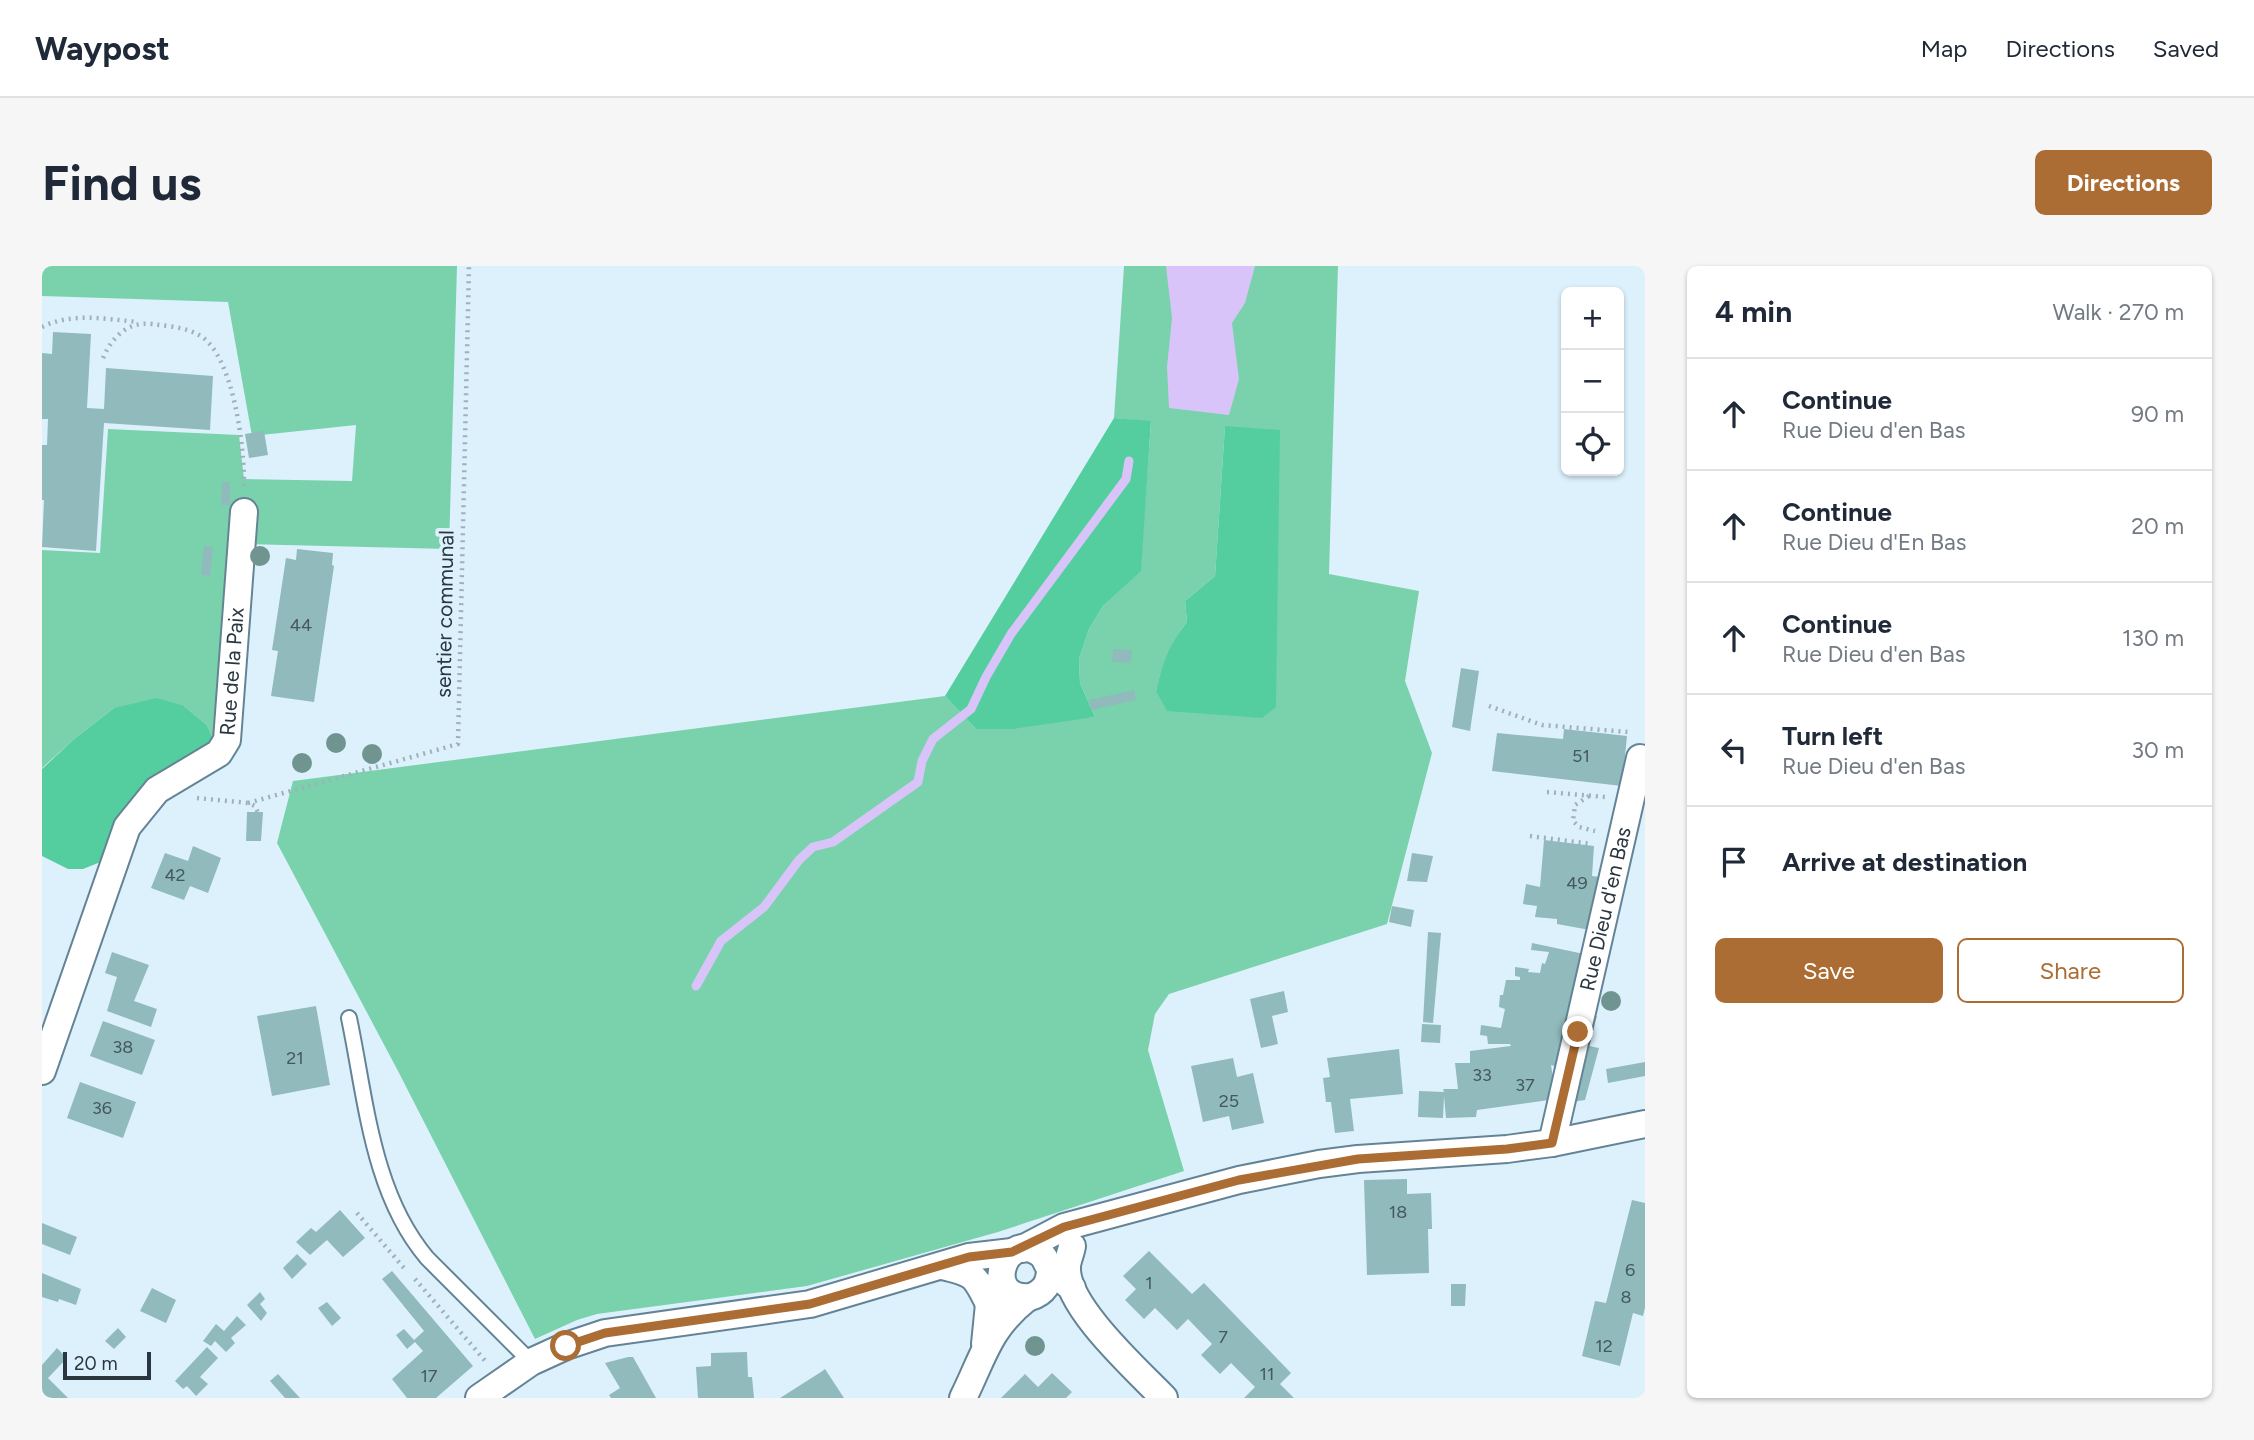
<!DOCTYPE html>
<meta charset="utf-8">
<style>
body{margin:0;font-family:Figtree,sans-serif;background:#f6f6f7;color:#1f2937}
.controls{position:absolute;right:21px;top:21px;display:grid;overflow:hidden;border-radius:10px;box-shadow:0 2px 5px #0004}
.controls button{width:63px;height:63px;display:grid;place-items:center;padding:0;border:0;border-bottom:2px solid #e0e1e3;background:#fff;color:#1f2937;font:35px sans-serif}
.scale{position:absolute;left:21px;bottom:18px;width:88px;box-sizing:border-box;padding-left:7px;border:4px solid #2a373f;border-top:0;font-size:19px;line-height:24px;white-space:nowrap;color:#2a373f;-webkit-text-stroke:5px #ddf1fd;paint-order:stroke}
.stop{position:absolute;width:21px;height:21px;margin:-16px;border:5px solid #ac6d34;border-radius:50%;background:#fff}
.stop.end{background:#ac6d34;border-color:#fff;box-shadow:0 2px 7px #0008}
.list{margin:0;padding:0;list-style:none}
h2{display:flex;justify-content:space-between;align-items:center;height:91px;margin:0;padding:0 28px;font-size:30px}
h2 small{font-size:23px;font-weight:400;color:#747a83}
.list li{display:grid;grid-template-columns:46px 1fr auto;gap:21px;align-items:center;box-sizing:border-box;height:112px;padding:0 28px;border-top:2px solid #e0e1e3}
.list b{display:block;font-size:26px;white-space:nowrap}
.list p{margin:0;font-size:23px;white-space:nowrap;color:#747a83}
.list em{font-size:23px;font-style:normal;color:#747a83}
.actions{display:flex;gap:14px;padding:21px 28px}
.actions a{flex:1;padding:16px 0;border:2px solid #ac6d34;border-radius:10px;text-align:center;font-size:24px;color:#ac6d34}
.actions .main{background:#ac6d34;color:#fff}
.icon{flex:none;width:38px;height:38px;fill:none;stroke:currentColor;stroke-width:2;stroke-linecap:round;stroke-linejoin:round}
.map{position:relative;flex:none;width:1603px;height:1132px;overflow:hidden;border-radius:10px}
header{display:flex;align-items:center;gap:42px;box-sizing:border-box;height:98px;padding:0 35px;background:#fff;border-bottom:2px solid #e0e1e3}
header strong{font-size:33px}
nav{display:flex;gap:38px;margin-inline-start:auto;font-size:24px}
.intro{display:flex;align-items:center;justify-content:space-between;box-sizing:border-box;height:168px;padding:0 42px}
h1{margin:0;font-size:49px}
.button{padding:18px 32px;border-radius:10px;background:#ac6d34;color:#fff;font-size:24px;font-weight:700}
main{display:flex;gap:42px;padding:0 42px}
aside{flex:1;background:#fff;border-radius:10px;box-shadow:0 2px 5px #0004}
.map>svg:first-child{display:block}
.green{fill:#7ad2ac;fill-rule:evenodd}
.forest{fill:#55ce9f}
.water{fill:#d9c4fa}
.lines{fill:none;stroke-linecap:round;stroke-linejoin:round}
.stream{stroke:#d9c4fa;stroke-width:9}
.building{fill:#90babc}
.service-casing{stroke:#648496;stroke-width:18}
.minor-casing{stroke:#648496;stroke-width:30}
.path{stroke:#9eb0ba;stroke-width:4.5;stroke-dasharray:2 5;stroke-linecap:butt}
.service{stroke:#fff;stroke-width:14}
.minor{stroke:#fff;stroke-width:26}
.tree{fill:#709590}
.route{stroke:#ac6d34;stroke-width:9}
.labels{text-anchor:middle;stroke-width:7;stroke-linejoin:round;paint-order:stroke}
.number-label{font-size:18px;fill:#44585e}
.street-label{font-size:21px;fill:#2a373f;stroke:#ddf1fd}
</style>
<header>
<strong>Waypost</strong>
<nav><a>Map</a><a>Directions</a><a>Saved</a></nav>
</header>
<div class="intro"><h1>Find us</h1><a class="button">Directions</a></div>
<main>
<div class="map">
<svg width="1603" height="1132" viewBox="0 0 1603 1132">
<rect width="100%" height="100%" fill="#ddf1fd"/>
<g class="green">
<polygon points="0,0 415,0 407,283 200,278 177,487 165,459 142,440 72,442 31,474 0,502 0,284 58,287 66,163 197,169 202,213 310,215 314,159 210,170 186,36 0,30"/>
<path d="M1082 0H1296L1287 308 1377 325 1363 415 1390 487 1345 658 1127 728 1113 748 1106 784 1142 905 956 966 765 1020 555 1048 535 1054 493 1073 356 805 235 577 251 515 903 430 934 463 1053 451 1038 417 1037 393 1047 363 1061 340 1098 305 1109 156 1072 152ZM1183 161 1220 452 1114 425C1121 399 1127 377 1145 356L1143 335 1173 310Z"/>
</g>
<g class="forest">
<polygon points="1072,152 1109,155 1099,305 1061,340 1047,363 1037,393 1038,417 1053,451 971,463 934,463 903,430"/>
<path d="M1183 160 1238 164 1234 441 1220 452 1125 445 1114 425C1121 397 1126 379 1145 356L1143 335 1173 310Z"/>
<polygon points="115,432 142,440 165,459 177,487 115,524 61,595 41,603 26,603 0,590 0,503 31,474 72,442"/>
</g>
<polygon class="water" points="1124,0 1213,0 1203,37 1190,57 1197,113 1187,149 1127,142 1125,101 1130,52"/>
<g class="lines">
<polyline class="stream" points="654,720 679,675 722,641 757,594 771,581 791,576 876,516 880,495 891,473 929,443 944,411 969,368 1084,213 1087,195"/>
</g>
<g class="building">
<polygon points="11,66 49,68 45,142 62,143 64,102 171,110 168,164 62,157 54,285 0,281 2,234 0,234 0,179 5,179 6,153 0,153 0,87 10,88"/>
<polygon points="222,165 226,189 207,192 203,168"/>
<polygon points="180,216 188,216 188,239 179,239"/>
<polygon points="162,280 171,281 168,310 159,309"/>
<polygon points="255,283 291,287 290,299 292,300 272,436 229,430 236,385 230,384 244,292 254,294"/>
<polygon points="1071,383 1090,384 1089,397 1070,396"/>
<polygon points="1419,402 1437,405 1428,465 1410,461"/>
<polygon points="1092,424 1094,434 1049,444 1047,434"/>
<polygon points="1522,463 1585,470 1580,520 1450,505 1455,467 1521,473"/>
<polygon points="205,546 221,546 219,575 204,575"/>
<polygon points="1502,574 1552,580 1550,610 1558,611 1548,664 1515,658 1515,653 1493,651 1495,640 1481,638 1484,618 1498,621"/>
<polygon points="151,580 179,592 166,627 148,620 142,634 109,622 123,587 146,595"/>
<polygon points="1370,587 1391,590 1385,616 1365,615"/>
<polygon points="1350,640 1372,644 1369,661 1347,656"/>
<polygon points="1386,666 1399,667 1391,757 1381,756"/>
<polygon points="1490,677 1542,688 1515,801 1509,799 1512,818 1507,834 1435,844 1434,851 1404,852 1402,830 1401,852 1376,851 1377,825 1402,826 1401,823 1416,823 1413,797 1428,797 1428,785 1469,780 1468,778 1446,778 1445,770 1438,769 1439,759 1459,762 1463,743 1457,741 1458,729 1461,729 1464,714 1478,714 1478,711 1473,710 1473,701 1487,703 1486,706 1498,707 1500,697 1503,698 1507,686 1489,684"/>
<polygon points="70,686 107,699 92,735 115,743 109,761 65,745 75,711 63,707"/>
<polygon points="1242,725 1246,746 1230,750 1236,778 1219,782 1208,733"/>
<polygon points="274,740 288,819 230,830 215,750"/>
<polygon points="1550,749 1555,750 1547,780 1557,782 1543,834 1523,837"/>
<polygon points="61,755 113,774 100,809 48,790"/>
<polygon points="1380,758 1399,759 1398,777 1379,776"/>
<polygon points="1357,783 1361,828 1308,833 1312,865 1293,867 1289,836 1284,836 1281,812 1288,811 1285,792"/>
<polygon points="1191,792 1195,811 1211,807 1222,857 1190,864 1187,850 1161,856 1149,800"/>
<polygon points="1603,796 1603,810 1566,817 1564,803"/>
<polygon points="38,816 94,836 81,872 25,852"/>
<polygon points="1365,913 1365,928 1389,927 1390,963 1386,963 1387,1007 1325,1009 1322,914"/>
<polygon points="1590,934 1603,937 1603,1042 1601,1050 1591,1047 1578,1100 1540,1090 1553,1035 1564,1037"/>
<polygon points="298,944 323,972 301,991 285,974 268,989 254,976 269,962 274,966"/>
<polygon points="0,957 35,971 28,989 0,978"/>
<polygon points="1107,985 1150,1028 1162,1017 1249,1107 1238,1118 1252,1132 1202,1132 1213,1121 1189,1097 1178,1108 1159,1089 1170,1078 1146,1053 1135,1064 1113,1042 1102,1053 1083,1034 1094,1023 1081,1010"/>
<polygon points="255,988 265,998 250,1013 241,1002"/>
<polygon points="350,1005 431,1100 394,1132 365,1132 350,1113 381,1085 373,1076 365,1083 354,1069 362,1063 372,1074 382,1065 340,1013"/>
<polygon points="0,1007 39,1023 34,1039 17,1033 16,1036 0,1031"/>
<polygon points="1409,1018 1424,1018 1423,1040 1409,1040"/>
<polygon points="110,1022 134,1034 124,1057 98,1045"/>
<polygon points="218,1026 223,1033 218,1038 225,1047 219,1055 205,1039"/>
<polygon points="285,1036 299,1052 290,1060 276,1042"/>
<polygon points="195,1050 204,1059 189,1072 193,1077 184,1086 173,1075 169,1080 161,1075 174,1058 182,1065"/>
<polygon points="76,1062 84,1071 72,1083 63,1075"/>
<polygon points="165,1081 176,1092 158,1111 166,1118 154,1130 145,1120 141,1123 133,1115"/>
<polygon points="15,1082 25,1092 6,1112 26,1132 0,1132 0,1099"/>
<polygon points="705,1086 706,1111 710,1111 712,1132 656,1132 654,1101 669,1100 669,1087"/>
<polygon points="586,1091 591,1091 614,1132 569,1132 567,1129 578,1122 563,1097"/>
<polygon points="783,1103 802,1132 738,1132 779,1106"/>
<polygon points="1010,1107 1030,1126 1024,1132 959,1132 983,1108 996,1121"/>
<polygon points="236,1108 258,1132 243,1132 228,1115"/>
</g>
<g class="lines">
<g class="service-casing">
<path id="service" d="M307 752C324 833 330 927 385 992L489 1096"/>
</g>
<g class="minor-casing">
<g id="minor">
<path id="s1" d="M0 805 85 561 115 524 177 487 185 474 202 246"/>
<path id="s2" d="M1510 877 1598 492"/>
<path d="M1030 980C1029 987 1025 995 1025 1001 1023 1040 1096 1105 1122 1132"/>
<polyline points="980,983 1022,961 1197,914 1277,898 1316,893 1465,883 1510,877 1603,858"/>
<path d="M900 1000C932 1007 933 1009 947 1038"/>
<path d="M1008 1003C1008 1017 1002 1027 988 1031 940 1035 960 965 996 986 1004 990 1004 998 1009 1004 1014 1011 1024 1016 1030 1022"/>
<polyline points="943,1078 947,1038 959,1013"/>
<polyline points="437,1132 489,1096 524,1080 563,1067 768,1038 927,991 970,986"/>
<path d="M921 1132C942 1090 946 1063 985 1032"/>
</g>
</g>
<g class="path">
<path d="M0 61C31 46 62 53 96 56"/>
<path d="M61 92C70 71 86 55 110 58 125 60 143 61 157 69 192 88 203 185 202 221"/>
<polyline points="1447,440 1500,459 1586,466"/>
<polyline points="1505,526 1563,531"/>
<polyline points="1547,530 1533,539 1531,555 1537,561 1553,565"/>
<polyline points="155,532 206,537 213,540 217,549"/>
<polyline points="206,537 416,478 427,0"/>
<polyline points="1488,570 1550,578"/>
<polyline points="315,947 362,1002"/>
<polyline points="373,1013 445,1097"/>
</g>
<use href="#service" class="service"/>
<use href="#minor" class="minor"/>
</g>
<g class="tree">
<circle cx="218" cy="290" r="10"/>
<circle cx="294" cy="477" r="10"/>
<circle cx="330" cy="488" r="10"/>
<circle cx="260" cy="497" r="10"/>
<circle cx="1569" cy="735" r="10"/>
<circle cx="993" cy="1080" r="10"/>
</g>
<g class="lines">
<polyline class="route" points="524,1080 563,1067 768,1038 927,991 970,986 1022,961 1197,914 1316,893 1465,883 1510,877 1536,766"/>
</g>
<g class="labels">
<g class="number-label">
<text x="259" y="365">44</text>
<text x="1539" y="496">51</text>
<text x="133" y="615">42</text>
<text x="1535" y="623">49</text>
<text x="81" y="787">38</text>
<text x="253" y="798">21</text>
<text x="1440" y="815">33</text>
<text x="1483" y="825">37</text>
<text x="1187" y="841">25</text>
<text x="60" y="848">36</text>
<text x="1356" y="952">18</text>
<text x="1588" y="1010">6</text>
<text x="1107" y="1023">1</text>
<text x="1584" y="1037">8</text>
<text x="1181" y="1077">7</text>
<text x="1562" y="1086">12</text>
<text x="1225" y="1114">11</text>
<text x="387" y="1116">17</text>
</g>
<g class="street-label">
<text transform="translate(403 348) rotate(-89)" y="7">sentier communal</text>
<text dy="7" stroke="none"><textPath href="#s1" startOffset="462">Rue de la Paix</textPath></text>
<text dy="7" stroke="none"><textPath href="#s2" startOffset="240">Rue Dieu d'en Bas</textPath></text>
</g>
</g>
</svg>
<div class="controls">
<button>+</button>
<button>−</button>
<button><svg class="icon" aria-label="locate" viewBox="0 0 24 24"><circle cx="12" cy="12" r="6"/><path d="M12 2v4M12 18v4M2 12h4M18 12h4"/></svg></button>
</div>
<div class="scale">20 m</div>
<div class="stop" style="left:524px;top:1080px"></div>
<div class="stop end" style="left:1536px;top:766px"></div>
</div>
<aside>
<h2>4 min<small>Walk · 270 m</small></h2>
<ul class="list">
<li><svg class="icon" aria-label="ahead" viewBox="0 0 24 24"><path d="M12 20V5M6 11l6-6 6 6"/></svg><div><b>Continue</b><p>Rue Dieu d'en Bas</p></div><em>90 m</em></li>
<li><svg class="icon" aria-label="ahead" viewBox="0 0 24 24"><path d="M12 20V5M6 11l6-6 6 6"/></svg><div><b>Continue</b><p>Rue Dieu d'En Bas</p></div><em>20 m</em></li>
<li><svg class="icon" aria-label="ahead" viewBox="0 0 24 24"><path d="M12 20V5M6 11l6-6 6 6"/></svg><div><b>Continue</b><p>Rue Dieu d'en Bas</p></div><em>130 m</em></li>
<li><svg class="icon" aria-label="left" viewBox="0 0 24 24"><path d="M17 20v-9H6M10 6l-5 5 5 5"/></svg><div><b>Turn left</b><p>Rue Dieu d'en Bas</p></div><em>30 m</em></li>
<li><svg class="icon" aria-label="arrive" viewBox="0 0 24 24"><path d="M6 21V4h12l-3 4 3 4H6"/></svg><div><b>Arrive at destination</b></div></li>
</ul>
<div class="actions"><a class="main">Save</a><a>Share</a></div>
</aside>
</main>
